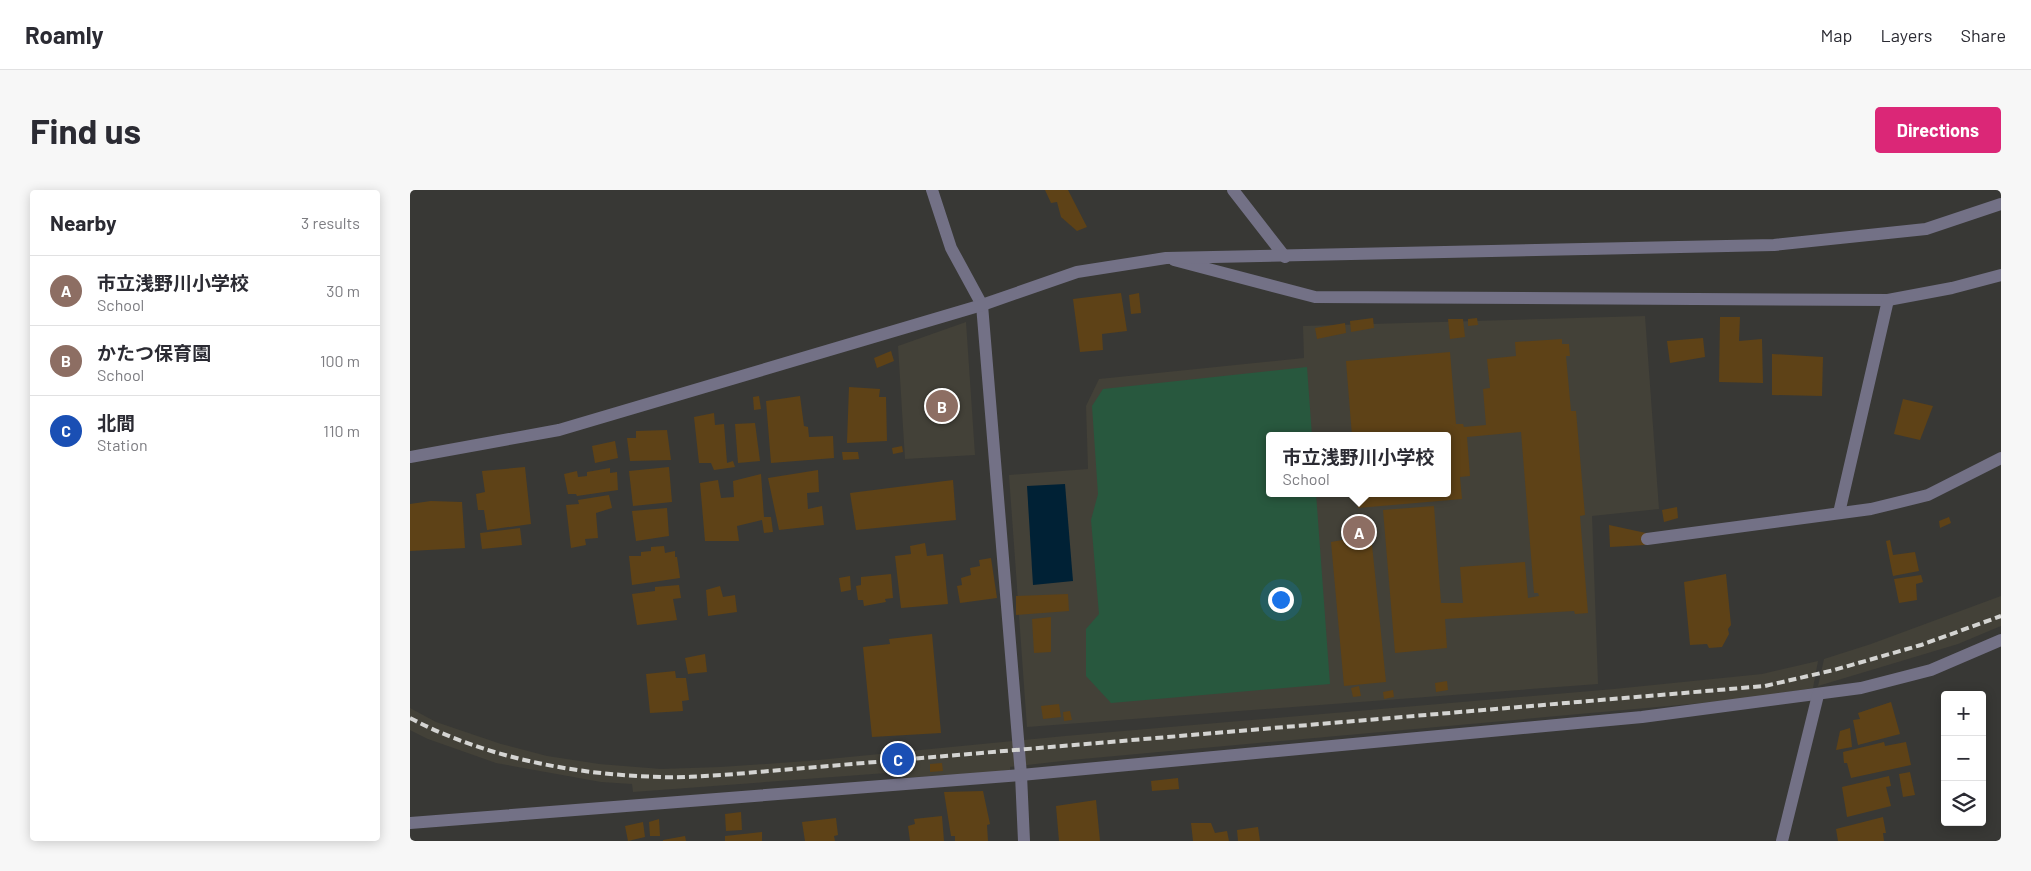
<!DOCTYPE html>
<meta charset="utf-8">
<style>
body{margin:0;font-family:Barlow,"Noto Sans JP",sans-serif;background:#f7f7f7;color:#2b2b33}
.controls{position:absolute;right:15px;bottom:15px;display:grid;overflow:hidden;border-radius:5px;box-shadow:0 2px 12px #0003}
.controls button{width:45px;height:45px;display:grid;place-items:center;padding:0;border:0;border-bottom:1px solid #e1e1e2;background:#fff;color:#2b2b33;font:25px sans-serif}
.you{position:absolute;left:870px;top:409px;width:18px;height:18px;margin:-12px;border:4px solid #fff;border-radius:50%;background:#1a73e8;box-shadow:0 0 0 8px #1a73e833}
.badge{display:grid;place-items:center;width:32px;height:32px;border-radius:50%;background:#db2777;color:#fff;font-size:16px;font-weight:700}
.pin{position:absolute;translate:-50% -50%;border:2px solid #fff;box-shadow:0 1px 5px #0006}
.popup{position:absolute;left:856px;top:242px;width:185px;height:65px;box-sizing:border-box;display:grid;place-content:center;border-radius:5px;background:#fff;filter:drop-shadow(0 1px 4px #0005);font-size:16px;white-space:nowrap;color:#7c7c81}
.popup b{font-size:19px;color:#2b2b33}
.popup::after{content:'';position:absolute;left:50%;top:100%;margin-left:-10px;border:10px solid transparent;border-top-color:#fff}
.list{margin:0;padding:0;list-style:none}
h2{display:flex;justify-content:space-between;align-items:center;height:65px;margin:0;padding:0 20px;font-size:21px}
h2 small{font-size:16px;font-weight:400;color:#7c7c81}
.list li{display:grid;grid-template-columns:32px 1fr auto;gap:15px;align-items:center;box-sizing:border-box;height:70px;padding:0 20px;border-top:1px solid #e1e1e2}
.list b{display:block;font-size:19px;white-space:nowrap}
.list p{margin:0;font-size:16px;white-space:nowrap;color:#7c7c81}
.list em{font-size:16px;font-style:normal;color:#7c7c81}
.icon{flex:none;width:28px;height:28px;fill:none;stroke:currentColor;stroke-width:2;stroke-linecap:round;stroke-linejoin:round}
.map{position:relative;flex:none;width:1591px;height:651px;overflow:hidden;border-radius:5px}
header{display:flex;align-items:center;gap:30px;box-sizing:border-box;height:70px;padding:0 25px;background:#fff;border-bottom:1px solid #e1e1e2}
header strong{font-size:24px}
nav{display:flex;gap:28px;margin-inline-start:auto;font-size:18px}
.intro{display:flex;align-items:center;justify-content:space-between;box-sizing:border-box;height:120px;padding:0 30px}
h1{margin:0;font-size:35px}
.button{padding:12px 22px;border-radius:5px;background:#db2777;color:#fff;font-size:18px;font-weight:700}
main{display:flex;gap:30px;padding:0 30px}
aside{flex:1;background:#fff;border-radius:5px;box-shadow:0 2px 12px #0003}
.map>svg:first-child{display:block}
.built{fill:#434138;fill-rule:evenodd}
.green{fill:#28583e}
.water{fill:#002135}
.building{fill:#5e4217}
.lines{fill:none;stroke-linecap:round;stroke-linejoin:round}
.minor{stroke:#737186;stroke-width:12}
.tertiary{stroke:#737186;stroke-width:12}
.rail{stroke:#d4d4d2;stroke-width:4;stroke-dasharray:8 4;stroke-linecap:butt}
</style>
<header>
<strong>Roamly</strong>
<nav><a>Map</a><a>Layers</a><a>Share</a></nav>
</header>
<div class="intro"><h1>Find us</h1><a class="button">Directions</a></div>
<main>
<aside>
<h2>Nearby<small>3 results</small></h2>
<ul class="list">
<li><span class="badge" style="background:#8d6e63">A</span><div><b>市立浅野川小学校</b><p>School</p></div><em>30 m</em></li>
<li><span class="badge" style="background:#8d6e63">B</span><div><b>かたつ保育園</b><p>School</p></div><em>100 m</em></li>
<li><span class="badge" style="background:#1a4fb4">C</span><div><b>北間</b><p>Station</p></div><em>110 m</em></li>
</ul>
</aside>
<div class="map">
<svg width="1591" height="651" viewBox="0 0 1591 651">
<rect width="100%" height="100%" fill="#383835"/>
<g class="built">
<path d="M1235 126 1249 319 1182 326 1188 494 617 537 599 285 678 279 676 216 689 189 894 168 893 136ZM860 246H1038V303H860Z"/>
<polygon points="556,132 565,265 495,269 488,156"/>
<polygon points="1591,406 1591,436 1548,454 1408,496 1414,469 1461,454"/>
<polygon points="1408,471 1403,498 1336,509 661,570 600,577 600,580 584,582 491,588 490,582 223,602 222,594 191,592 86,573 18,549 0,540 0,518 26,532 91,554 137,566 189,574 251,579 310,577 398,571 655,546 1204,499 1352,484"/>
</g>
<polygon class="green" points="897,177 902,246 860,246 860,303 906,303 920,494 701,513 676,486 676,439 689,424 681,330 688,304 682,216 693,199"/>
<polygon class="water" points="655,294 663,391 623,395 617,296"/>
<g class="building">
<polygon points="635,0 658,0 677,37 667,41 651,27 647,12 641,13"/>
<polygon points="711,103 717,141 692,144 693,160 670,162 663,109"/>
<polygon points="729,103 731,123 721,124 719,105"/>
<polygon points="1310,127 1330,127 1329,151 1352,149 1353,193 1309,192"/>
<polygon points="963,128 964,138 941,142 940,131"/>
<polygon points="1067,128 1068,135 1058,136 1058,129"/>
<polygon points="1038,129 1053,129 1055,147 1040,149"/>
<polygon points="935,133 936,143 907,149 905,138"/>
<polygon points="1293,148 1295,167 1260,173 1257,151"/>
<polygon points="1152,149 1152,154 1159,154 1160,166 1156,166 1161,221 1166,221 1175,325 1170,326 1178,423 1165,424 1164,421 1035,429 1037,458 985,463 973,320 1024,316 1031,413 1053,413 1050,377 1115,372 1118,408 1129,406 1128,403 1124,403 1111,242 1057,247 1060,286 1050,287 1052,309 948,318 947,303 1038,303 1038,246 942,246 936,171 1040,162 1046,234 1053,234 1054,237 1076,235 1073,199 1080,198 1077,169 1106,166 1105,152"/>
<polygon points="481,161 484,171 467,178 464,168"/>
<polygon points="1362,164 1413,167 1412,206 1362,205"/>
<polygon points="439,197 470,199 469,207 476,207 477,251 437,253"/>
<polygon points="349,206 351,219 344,220 343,207"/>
<polygon points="390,206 394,236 398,237 399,247 423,246 424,268 361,273 356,211"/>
<polygon points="1493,209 1523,216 1510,250 1484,244"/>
<polygon points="304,223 305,235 314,234 317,273 323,271 325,277 304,280 301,273 289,273 284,227"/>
<polygon points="345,233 350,271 328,273 325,234"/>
<polygon points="257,240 261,270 220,271 217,248 226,248 226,241"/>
<polygon points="205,251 208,268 185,273 182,256"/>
<polygon points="492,256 493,262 483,264 482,258"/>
<polygon points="432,262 448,262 449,269 433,270"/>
<polygon points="115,277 121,334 77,340 74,320 68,320 66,304 75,302 72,281"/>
<polygon points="259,277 262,312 223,316 219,281"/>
<polygon points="200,278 200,283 207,282 208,300 167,306 166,304 158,304 154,284 167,281 168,287 177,286 177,282"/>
<polygon points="408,280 409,302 397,303 398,319 412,316 414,335 369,340 358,288"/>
<polygon points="351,284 354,327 361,327 363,342 354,343 352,330 327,336 329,351 295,351 290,293 308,290 311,308 324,307 323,291"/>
<polygon points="543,290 546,330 446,340 440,303"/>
<polygon points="199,305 202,318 186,323 188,348 175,349 176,355 161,358 156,315 169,314 168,310"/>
<polygon points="21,311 52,312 55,358 0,361 0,314"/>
<polygon points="1267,317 1268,328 1254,332 1252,320"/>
<polygon points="257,318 259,346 226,351 222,321"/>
<polygon points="1539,327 1541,333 1530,338 1529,331"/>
<polygon points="1199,335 1236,343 1235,355 1200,357"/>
<polygon points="110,338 112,355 72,359 70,343"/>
<polygon points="961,345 976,492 934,496 921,352"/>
<polygon points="1480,350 1483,365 1505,362 1509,381 1483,386 1476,351"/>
<polygon points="515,353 517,366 533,364 538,414 491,418 485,366 501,364 500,356"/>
<polygon points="254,356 255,363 265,361 265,367 267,367 270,388 222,395 219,366 231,366 231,362 241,361 241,357"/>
<polygon points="581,368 587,408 550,413 547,396 552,395 551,388 561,385 560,378 570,376 569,370"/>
<polygon points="481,384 483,408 475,409 476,412 454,416 453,410 448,410 446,396 451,395 451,387"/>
<polygon points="1316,384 1321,435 1318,439 1319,444 1312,457 1299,458 1297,454 1280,455 1274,392"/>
<polygon points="1511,385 1513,392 1506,394 1507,410 1489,413 1484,389"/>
<polygon points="440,386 441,400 431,402 429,388"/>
<polygon points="269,395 271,408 263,409 267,430 227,435 222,404 245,401 245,397"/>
<polygon points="310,396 313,407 325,405 327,422 298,426 296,400"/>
<polygon points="658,404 659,421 606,425 606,406"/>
<polygon points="641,427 641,462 624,463 622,429"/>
<polygon points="522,444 531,543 462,547 453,457 480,454 479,449"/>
<polygon points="295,464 297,482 278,484 275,468"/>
<polygon points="265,481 266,488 276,488 279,510 272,511 273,521 240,523 236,484"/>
<polygon points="1037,491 1038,500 1026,502 1025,493"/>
<polygon points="949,496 951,506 943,507 941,498"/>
<polygon points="983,500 984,507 974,509 973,502"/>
<polygon points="1481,512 1490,544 1448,555 1443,530 1450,529 1448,523"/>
<polygon points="649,514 651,527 633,529 631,516"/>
<polygon points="660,521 662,530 654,531 653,522"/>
<polygon points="1440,538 1442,557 1426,560 1430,541"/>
<polygon points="1474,552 1475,556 1496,552 1501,575 1441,588 1437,573 1434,573 1433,562"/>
<polygon points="532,573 533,581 520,582 520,574"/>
<polygon points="1500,582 1505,605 1493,607 1489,584"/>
<polygon points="1479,586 1481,596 1476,597 1481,616 1437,627 1432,597"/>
<polygon points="768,588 769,599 742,601 741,591"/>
<polygon points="573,601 580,634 577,635 578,651 545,651 545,646 541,646 534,602"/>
<polygon points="686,610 690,651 649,651 646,616"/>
<polygon points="331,622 332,640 316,641 315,624"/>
<polygon points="532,626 534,651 500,651 498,636 505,634 504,629"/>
<polygon points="1473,627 1476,643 1473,643 1474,651 1428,651 1426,639"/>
<polygon points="426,628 428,645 424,646 425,651 395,651 392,632"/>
<polygon points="249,629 250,646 240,646 239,632"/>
<polygon points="233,632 235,647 218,651 215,636"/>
<polygon points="781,633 801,633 805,643 817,641 819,651 783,651"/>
<polygon points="848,637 850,651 828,651 827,640"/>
<polygon points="352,642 352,651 315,651 315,646"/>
<polygon points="275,646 276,651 253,651 253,650"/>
</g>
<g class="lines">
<g class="minor">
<polyline points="522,0 541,58 572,115 611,585 614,651"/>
<polyline points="823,0 875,67"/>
<polyline points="764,70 905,107 1478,110 1542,98 1591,85"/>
<polyline points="1429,323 1478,110"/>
<polyline points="1237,349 1461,319 1518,305 1591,268"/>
<polyline points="0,633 611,585 1232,527 1451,498 1521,480 1591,450"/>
<polyline points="1372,651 1408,505"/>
</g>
<polyline class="tertiary" points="0,267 149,240 572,115 667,82 756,68 1364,55 1516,39 1591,14"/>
<path class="rail" d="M0 528C76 568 166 585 251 587 272 588 292 586 313 585L1355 496 1424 480 1511 455 1591 426"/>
</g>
</svg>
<div class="controls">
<button>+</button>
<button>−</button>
<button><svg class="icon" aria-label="layers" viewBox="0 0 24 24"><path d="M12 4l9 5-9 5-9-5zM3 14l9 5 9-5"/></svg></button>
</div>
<div class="you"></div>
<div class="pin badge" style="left:949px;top:342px;background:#8d6e63">A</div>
<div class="popup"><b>市立浅野川小学校</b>School</div>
<div class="pin badge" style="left:532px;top:216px;background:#8d6e63">B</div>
<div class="pin badge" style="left:488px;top:569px;background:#1a4fb4">C</div>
</div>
</main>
